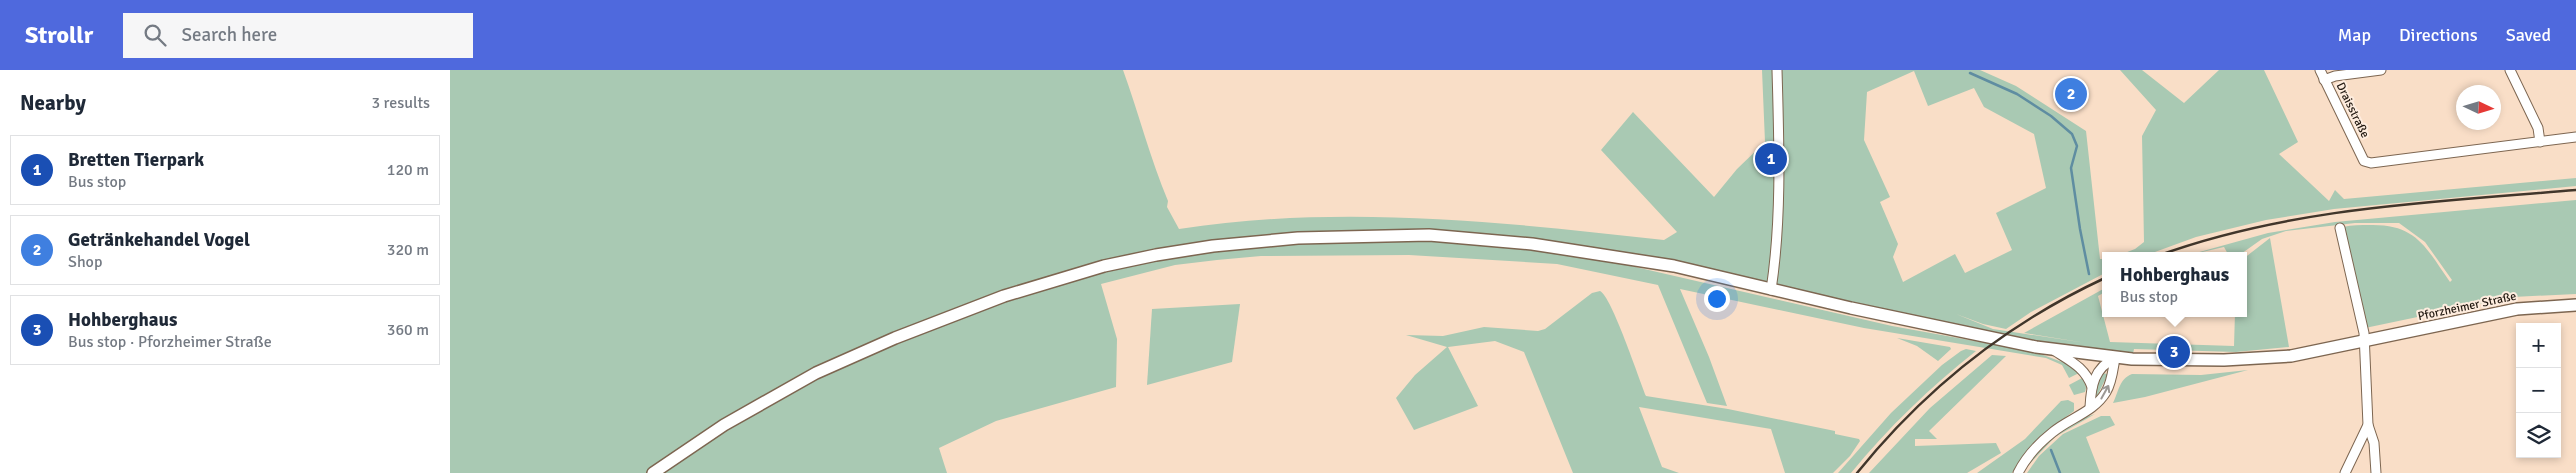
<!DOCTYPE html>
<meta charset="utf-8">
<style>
body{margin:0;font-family:Signika,sans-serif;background:#f6f6f7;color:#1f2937}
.controls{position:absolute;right:15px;bottom:15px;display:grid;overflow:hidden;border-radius:0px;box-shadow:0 2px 8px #0003}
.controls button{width:45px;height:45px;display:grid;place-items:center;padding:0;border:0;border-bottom:1px solid #e0e1e3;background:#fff;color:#1f2937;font:25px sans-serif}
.compass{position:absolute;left:2006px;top:15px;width:45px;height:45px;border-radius:50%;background:#fff;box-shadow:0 2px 8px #0003;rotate:94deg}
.you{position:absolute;left:1266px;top:228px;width:18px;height:18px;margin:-12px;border:4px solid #fff;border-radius:50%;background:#1a73e8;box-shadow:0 0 0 8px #1a73e833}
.badge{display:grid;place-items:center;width:32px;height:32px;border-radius:50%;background:#4f69dd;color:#fff;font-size:16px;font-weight:700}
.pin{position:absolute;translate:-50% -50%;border:2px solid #fff;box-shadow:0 1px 5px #0006}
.popup{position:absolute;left:1652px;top:182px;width:145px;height:65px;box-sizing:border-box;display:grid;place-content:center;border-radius:0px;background:#fff;filter:drop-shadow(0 1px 4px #0005);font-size:16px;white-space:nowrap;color:#747a83}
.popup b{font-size:19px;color:#1f2937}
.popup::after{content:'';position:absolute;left:50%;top:100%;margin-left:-10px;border:10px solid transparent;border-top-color:#fff}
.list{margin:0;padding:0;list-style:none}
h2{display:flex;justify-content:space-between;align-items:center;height:65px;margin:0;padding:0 20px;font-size:21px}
h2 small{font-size:16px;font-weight:400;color:#747a83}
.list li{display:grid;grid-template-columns:32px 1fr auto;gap:15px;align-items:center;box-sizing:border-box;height:70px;margin:0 10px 10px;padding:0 10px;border:1px solid #e0e1e3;border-radius:0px}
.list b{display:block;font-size:19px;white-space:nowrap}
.list p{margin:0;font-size:16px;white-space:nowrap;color:#747a83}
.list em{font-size:16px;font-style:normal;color:#747a83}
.icon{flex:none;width:28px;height:28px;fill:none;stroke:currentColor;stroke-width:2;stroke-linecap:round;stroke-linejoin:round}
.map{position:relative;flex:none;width:2126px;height:403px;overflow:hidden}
header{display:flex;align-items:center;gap:30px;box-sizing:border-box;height:70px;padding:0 25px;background:#4f69dd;color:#fff}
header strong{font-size:24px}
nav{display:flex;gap:28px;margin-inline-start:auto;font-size:18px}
.search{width:350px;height:45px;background:#f6f6f7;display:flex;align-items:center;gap:12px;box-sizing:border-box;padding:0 18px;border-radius:0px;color:#747a83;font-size:19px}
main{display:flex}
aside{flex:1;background:#fff}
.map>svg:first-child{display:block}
.green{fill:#a9c9b3;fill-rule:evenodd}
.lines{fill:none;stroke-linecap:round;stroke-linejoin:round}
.stream{stroke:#5f8da1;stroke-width:2.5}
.minor-casing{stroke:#7d6651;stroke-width:11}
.major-casing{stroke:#7d6651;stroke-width:14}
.minor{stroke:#fff;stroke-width:9}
.major{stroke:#fff;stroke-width:11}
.rail{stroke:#41362b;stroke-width:2.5}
.oneway{stroke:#9c9894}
.labels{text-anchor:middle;stroke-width:4;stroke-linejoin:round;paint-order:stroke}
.street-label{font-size:12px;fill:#221911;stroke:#feeddf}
</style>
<header>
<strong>Strollr</strong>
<div class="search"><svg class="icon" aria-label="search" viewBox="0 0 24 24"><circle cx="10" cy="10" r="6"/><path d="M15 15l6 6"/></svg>Search here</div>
<nav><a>Map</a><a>Directions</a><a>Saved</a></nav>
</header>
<main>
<aside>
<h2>Nearby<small>3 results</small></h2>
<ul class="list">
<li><span class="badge" style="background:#1a4fb4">1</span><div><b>Bretten Tierpark</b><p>Bus stop</p></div><em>120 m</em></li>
<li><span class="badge" style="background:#3f7fe0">2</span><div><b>Getränkehandel Vogel</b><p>Shop</p></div><em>320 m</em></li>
<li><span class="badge" style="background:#1a4fb4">3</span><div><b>Hohberghaus</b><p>Bus stop · Pforzheimer Straße</p></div><em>360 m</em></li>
</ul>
</aside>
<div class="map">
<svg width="2126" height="403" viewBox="0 0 2126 403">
<rect width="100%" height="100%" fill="#f9dec7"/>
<g class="green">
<path d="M0 0H673C689 44 700 88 718 131L717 137 729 159C890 134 1054 152 1214 170L1227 162 1151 80 1183 42 1264 127 1287 99 1315 72 1312 0H1530L1566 16 1636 61 1650 189H1655V203L1581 242 1556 259 1533 254 1506 244 1543 259 1636 273 1574 263 1655 218V222L1648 226 1660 272 1784 276 1785 243H1793V189L1820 168 1839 277 1786 282 1684 279 1682 289 1665 288 1403 234 1246 195 1090 175 1442 256 1585 282 1623 296 1631 302 1619 308 1612 295 1596 288 1414 258 1230 219 1259 287 1277 336 1257 333 1208 215 1107 194 959 185 811 186 767 190 725 195 651 214 667 269 666 317 546 351 489 378 497 403H0ZM1464 1 1478 36 1524 18 1534 37 1584 64 1596 118 1546 143 1562 180 1515 203 1505 184 1453 212 1443 187 1448 174 1430 132 1440 127 1414 70 1417 22Z"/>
<polygon points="1670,0 1692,0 1734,33 1769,0 1814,0 1848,72 1829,84 1879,131 1885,120 1894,129 2126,108 2126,116 1884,139 1816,150 1746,167 1694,186 1667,186 1685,179 1694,172 1692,66 1706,40"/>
<path d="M2126 130V224L2063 227 1915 258 1893 157C1902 155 1911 155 1920 155 1967 154 1976 178 2000 212L2002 210 1975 172 1949 153H1905L1836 161 1812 169 1788 186H1779L1774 177 1735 186 1818 163 1885 152Z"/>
<path d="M1150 221C1162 227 1189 309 1196 326L1278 339 1385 361V364L1409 369 1410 371 1400 386 1383 403H1335L1321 359 1189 337 1212 397 1229 403H1123L1074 282 1045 271 998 277 1028 336 964 360 946 328 965 305 997 277 956 265 993 266 1034 257 1088 261 1095 259 1142 223Z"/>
<polygon points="790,234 782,292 697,315 702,239"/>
<polygon points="1447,268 1500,277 1501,279 1488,291 1467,276"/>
<path d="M1516 279 1526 281C1480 317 1438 358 1401 403H1388L1441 343 1492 295 1511 281Z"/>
<polygon points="1542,285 1556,286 1479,361 1487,369 1465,369 1465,376 1546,373 1551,383 1517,403 1419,403 1480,338"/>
<path d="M1798 300 1695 327 1663 333C1669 321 1669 309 1682 304L1751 305Z"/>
<polygon points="1650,303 1658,304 1647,326 1643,328"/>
<polygon points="1634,307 1636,318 1635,322 1624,325 1619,315"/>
<path d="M1618 330 1624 333V341C1599 359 1578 376 1562 403H1527L1575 369 1611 331Z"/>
<path d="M1645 344 1605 367 1571 403C1588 375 1614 354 1645 344Z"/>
<polygon points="1651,346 1660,346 1665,355 1636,367 1650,403 1577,403 1589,386 1613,364"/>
</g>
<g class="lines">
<g class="stream">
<polyline points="1520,3 1567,24 1601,46 1622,64 1627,76 1621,98 1630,159 1639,204"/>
<polyline points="1601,380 1610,403"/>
</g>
<g class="minor-casing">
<g id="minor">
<polyline points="1870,0 1914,91 1921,93 2126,67"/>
<polyline points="2060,0 2088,58 2090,72"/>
<polyline points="1874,10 1885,6 1931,0"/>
<polyline points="1890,158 1914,263 1918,355 1895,403"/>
<path d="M1321 220C1332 148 1329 72 1327 0"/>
<path d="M1605 281C1622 292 1635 298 1642 317"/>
<path d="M1640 337C1641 316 1644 298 1665 288"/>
<polyline points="1918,355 1924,373 1926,403"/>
<path d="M1568 403C1576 387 1589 373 1603 362 1620 348 1644 342 1656 322 1662 312 1663 299 1665 288"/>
</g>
</g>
<g class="major-casing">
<polyline id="major" points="203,403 274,355 366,303 445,268 554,226 654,196 706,185 763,176 848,168 979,165 1082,174 1224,196 1401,238 1586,277 1682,289 1774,290 1841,286 2067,239 2126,235"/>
</g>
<use href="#minor" class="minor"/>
<use href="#major" class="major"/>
<g class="rail">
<path d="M1707 186C1841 137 1985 132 2126 120"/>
<path d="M1407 403C1474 320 1558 253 1655 208"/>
</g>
</g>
<defs><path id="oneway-shaft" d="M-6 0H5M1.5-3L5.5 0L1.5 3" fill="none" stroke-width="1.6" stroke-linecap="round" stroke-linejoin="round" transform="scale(1.25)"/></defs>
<use class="oneway" href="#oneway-shaft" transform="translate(1655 322) rotate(-61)"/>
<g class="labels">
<g class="street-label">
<text transform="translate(1903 40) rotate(64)" y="4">Draisstraße</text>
<text transform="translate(2017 236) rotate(-12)" y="4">Pforzheimer Straße</text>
</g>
</g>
</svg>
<div class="controls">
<button>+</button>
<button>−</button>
<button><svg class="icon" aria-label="layers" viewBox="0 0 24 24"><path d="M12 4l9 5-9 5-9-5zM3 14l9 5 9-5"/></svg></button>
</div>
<svg class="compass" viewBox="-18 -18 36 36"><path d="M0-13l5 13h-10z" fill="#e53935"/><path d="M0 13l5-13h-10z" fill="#747a83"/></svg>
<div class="you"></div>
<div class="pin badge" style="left:1321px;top:89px;background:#1a4fb4">1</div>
<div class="pin badge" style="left:1621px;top:24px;background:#3f7fe0">2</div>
<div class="pin badge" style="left:1724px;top:282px;background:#1a4fb4">3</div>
<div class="popup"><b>Hohberghaus</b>Bus stop</div>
</div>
</main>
